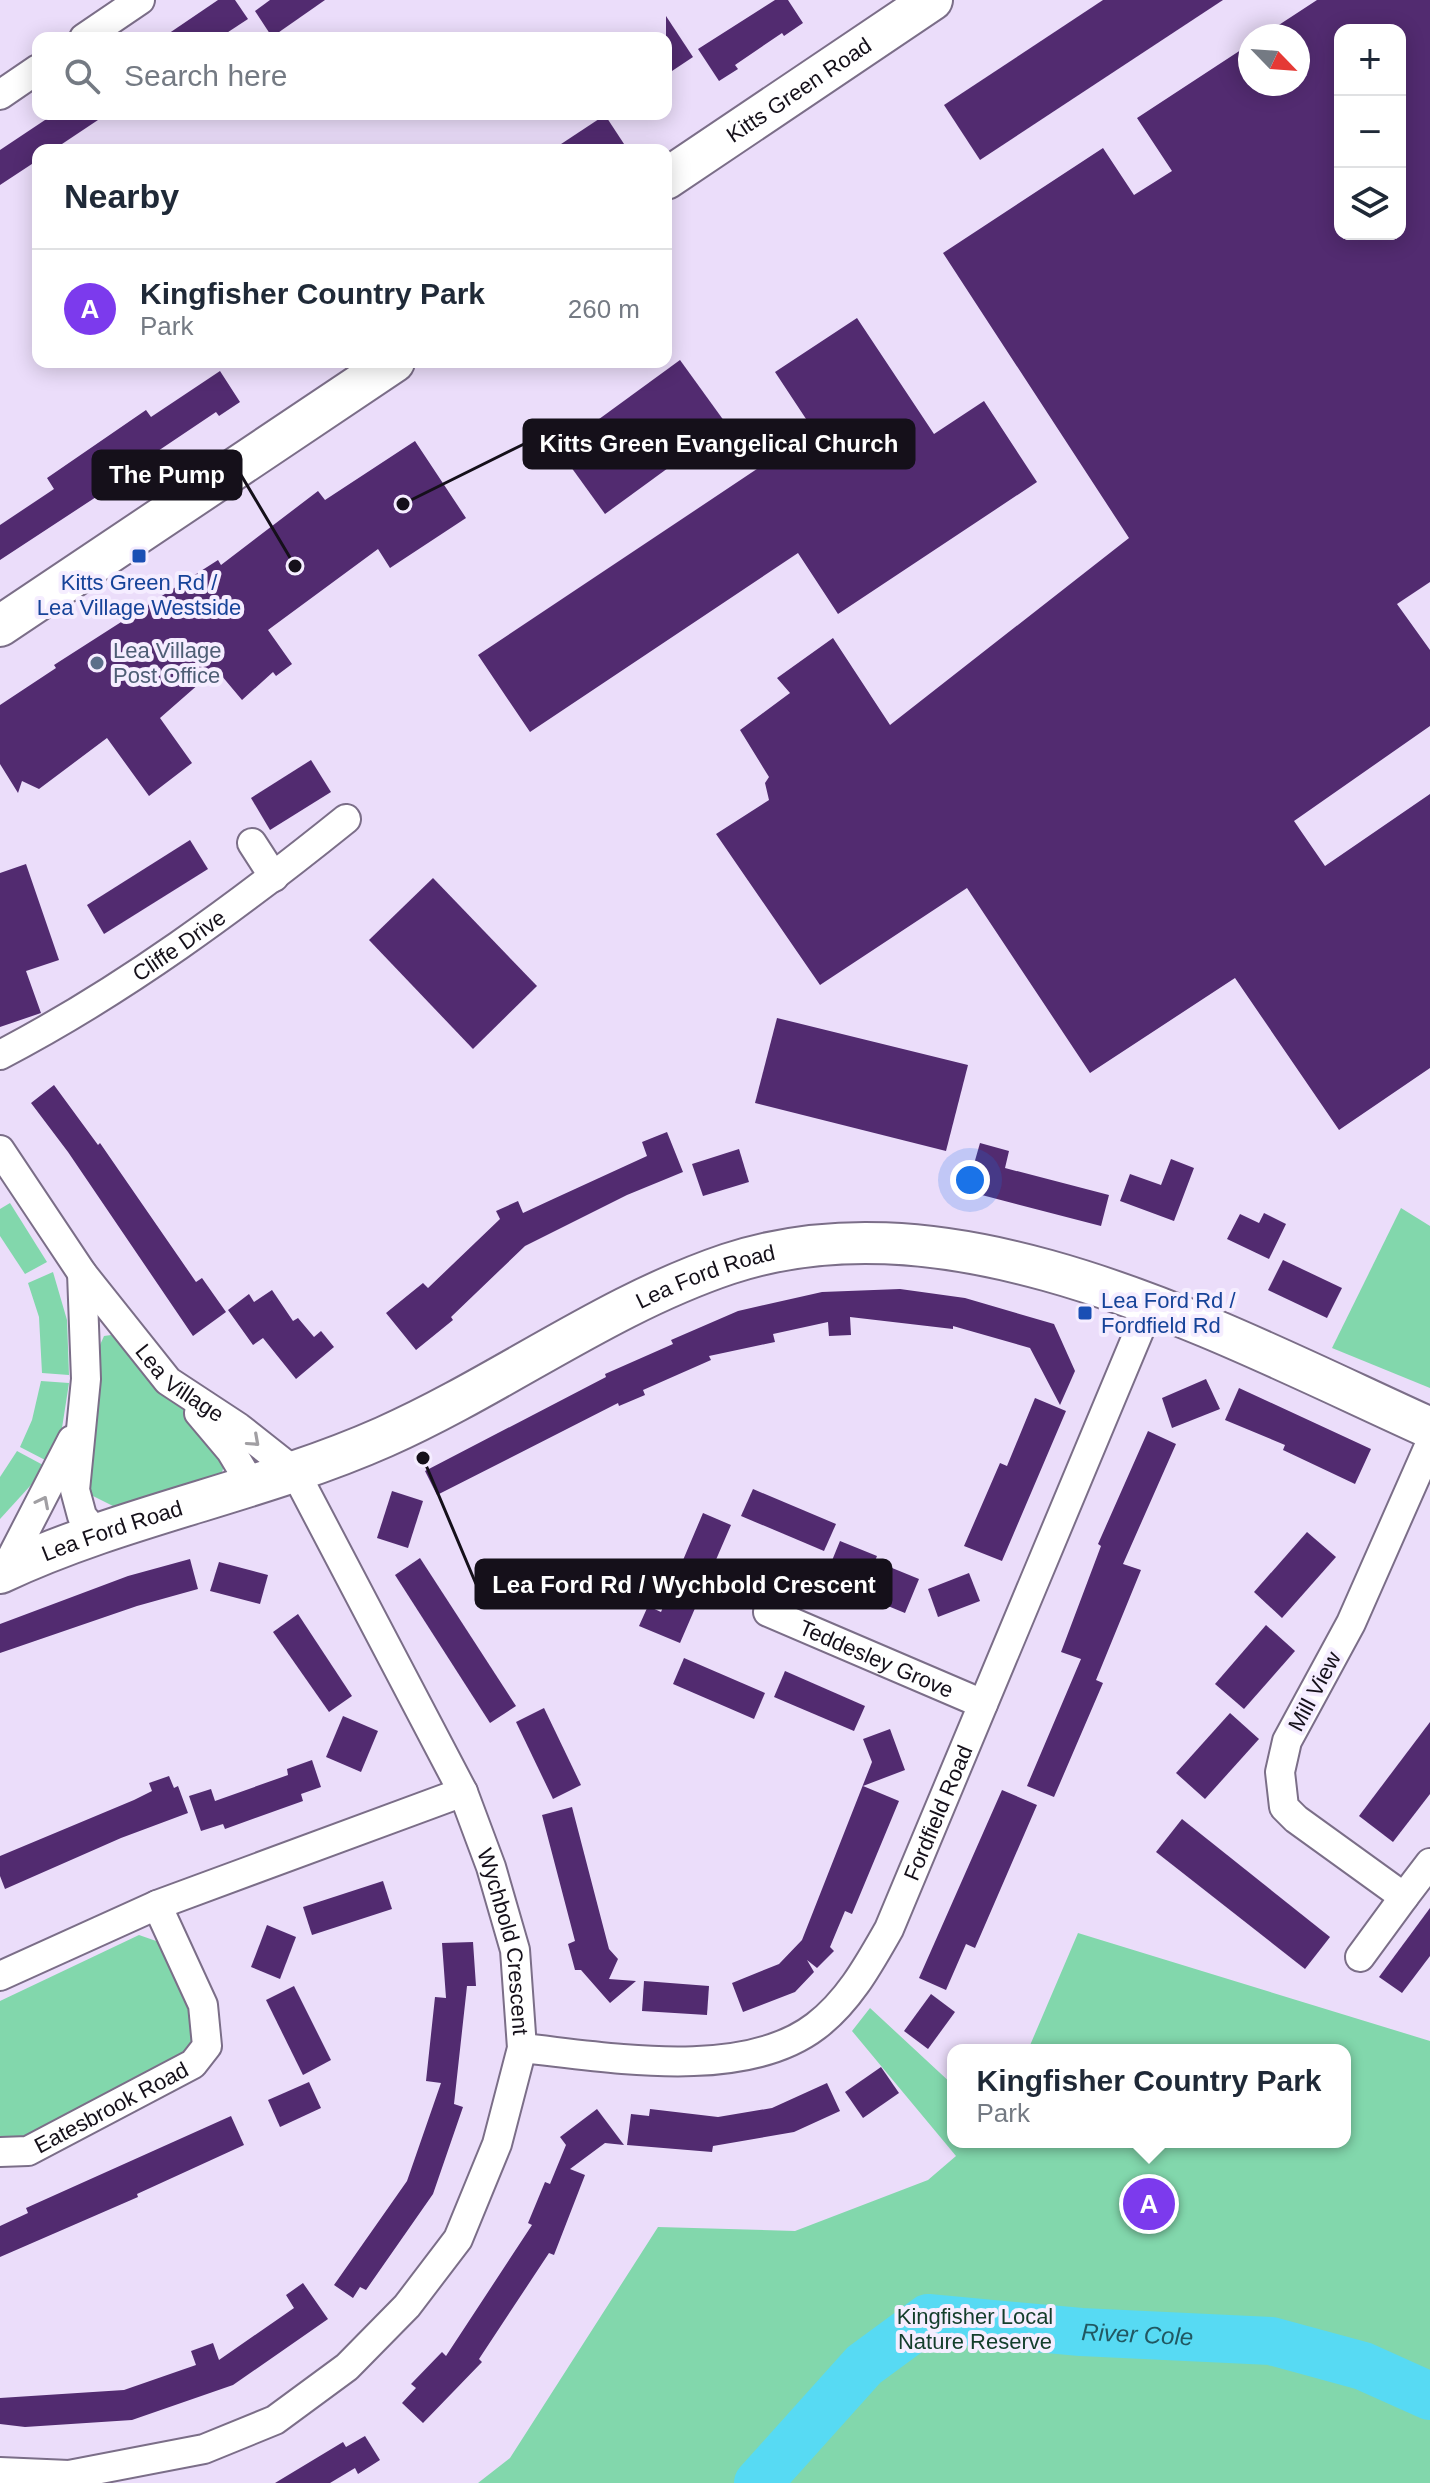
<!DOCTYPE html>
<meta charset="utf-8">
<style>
body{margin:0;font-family:Helvetica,sans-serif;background:#f2f2f3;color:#1f2937}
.controls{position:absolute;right:24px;top:24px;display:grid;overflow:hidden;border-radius:16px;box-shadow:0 4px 20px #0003}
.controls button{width:72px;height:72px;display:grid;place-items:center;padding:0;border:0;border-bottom:2px solid #e0e1e3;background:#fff;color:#1f2937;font:40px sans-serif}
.compass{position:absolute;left:1238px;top:24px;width:72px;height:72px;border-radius:50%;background:#fff;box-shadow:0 4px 20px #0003;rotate:115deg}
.you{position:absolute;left:970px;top:1180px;width:28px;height:28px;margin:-20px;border:6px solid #fff;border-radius:50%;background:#1a73e8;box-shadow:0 0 0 12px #1a73e833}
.badge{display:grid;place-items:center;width:52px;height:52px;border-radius:50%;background:#7c3aed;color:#fff;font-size:26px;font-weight:700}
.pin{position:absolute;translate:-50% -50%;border:4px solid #fff;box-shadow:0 2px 8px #0006}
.popup{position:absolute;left:947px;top:2044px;width:404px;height:104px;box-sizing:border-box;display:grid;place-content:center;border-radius:16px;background:#fff;filter:drop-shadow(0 2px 6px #0005);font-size:26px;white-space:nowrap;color:#747a83}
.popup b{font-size:30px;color:#1f2937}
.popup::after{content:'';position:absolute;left:50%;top:100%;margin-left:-16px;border:16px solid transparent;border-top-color:#fff}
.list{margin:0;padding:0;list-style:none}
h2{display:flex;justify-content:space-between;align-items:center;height:104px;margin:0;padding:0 32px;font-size:34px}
h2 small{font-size:26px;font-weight:400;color:#747a83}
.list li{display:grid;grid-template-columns:52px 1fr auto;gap:24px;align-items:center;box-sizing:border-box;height:120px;padding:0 32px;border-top:2px solid #e0e1e3}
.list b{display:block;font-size:30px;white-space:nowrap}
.list p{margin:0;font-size:26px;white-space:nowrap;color:#747a83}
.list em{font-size:26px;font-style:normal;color:#747a83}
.icon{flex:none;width:44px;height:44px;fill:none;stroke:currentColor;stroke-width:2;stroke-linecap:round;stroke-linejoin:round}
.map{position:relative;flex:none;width:1430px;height:2483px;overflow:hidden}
.search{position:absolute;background:#fff;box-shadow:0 4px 20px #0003;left:32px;top:32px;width:640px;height:88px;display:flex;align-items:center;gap:20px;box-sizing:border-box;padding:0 28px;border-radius:16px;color:#747a83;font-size:30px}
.panel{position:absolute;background:#fff;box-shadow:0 4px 20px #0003;left:32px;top:144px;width:640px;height:224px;border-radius:16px}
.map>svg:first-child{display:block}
.green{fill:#82d7ac}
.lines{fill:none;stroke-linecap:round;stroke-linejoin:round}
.river{stroke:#57daf3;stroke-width:48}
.building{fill:#522b70;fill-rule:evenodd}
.street-casing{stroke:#7b6e88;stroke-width:32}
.secondary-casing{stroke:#7b6e88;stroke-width:44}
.street{stroke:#fff;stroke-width:28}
.secondary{stroke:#fff;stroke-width:40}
.oneway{stroke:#a19fa3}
.transit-dot{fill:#1a4fb4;stroke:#f5edff;stroke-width:3}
.service-dot{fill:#5c6f8a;stroke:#f5edff;stroke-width:3}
.labels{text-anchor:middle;stroke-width:8;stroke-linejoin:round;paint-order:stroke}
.street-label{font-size:22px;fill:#15101a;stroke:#f5edff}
.transit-label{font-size:22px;fill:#164399;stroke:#f5edff}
.service-label{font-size:22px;fill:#4e5e75;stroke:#f5edff;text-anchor:start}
.park-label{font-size:22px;fill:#133e2b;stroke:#f5edff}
.water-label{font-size:24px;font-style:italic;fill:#215862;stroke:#f5edff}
.leader{fill:none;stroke:#15101a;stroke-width:3}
.callout-dot{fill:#15101a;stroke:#f5edff;stroke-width:3}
.callout{fill:#15101a;stroke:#15101a;stroke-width:3}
.callout-label{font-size:24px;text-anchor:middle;font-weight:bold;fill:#fff}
</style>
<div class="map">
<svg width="1430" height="2483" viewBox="0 0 1430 2483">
<rect width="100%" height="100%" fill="#ebddfa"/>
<g class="green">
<polygon points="10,1203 47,1262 25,1274 0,1236 0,1209"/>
<polygon points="1401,1208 1430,1226 1430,1388 1332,1348"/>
<polygon points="53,1272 67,1320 69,1375 42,1373 39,1317 28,1283"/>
<polygon points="111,1335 199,1422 224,1466 221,1475 115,1507 89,1494 100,1345 104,1336"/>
<polygon points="41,1381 69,1383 62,1428 47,1461 20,1447 32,1420"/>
<polygon points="17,1451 43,1465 31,1485 0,1519 0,1477"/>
<polygon points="1078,1933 1430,2041 1430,2483 478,2483 510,2458 658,2227 795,2231 928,2180 956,2156 852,2031 870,2008 953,2085 953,2142 1345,2142 1345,2050 1028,2050"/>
<path d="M139 1935 159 1942C175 1976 209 2016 187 2052L24 2140 0 2139V2001Z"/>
</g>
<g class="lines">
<path class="river" id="s1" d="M758 2483 864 2365 928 2318 1081 2332 1271 2341 1363 2366 1430 2396"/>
</g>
<g class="building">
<polygon points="218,0 235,0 248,19 219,38 162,38"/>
<polygon points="270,0 325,0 272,37 255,11"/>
<polygon points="775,0 788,0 803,23 784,36 782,33 735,65 738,69 719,81 698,49"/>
<polygon points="1103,0 1223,0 980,160 944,105"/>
<path d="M1317 0H1430V582L1397 604 1430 650V726L1294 821 1325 866 1430 794V1068L1339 1130 1235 978 1090 1073 967 888 820 985 716 834 769 800 765 783 769 777 740 730 790 693 777 678 833 638 890 725 1129 538 943 253 1103 148 1134 195 1172 171 1137 118 1250 44V84H1298V36H1262ZM1340 30H1400V234H1340Z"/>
<polygon points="666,16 693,57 666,75"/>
<polygon points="54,114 107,114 53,150 38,150 38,160 0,185 0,150"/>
<polygon points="605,115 628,150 552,150"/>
<polygon points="857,318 934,434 984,401 1037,482 838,614 798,553 530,732 478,655 814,431 775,372"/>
<polygon points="680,360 727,425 605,514 558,449"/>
<polygon points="220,371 240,402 219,416 216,412 149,457 151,461 0,560 0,525 54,489 47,478 146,410 151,417"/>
<polygon points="415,441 466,518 390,568 378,549 268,630 292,664 276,676 273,672 242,700 216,669 160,718 192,763 149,796 107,738 39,789 22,781 18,793 0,764 0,705 56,668 54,665 218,560 221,565 318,491 325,500"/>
<polygon points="311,760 331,792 270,830 251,798"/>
<polygon points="190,840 208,869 104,934 87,905"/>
<polygon points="26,864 59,960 26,971 41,1013 0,1027 0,873"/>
<polygon points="433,878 537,986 473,1049 369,940"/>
<polygon points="777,1018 968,1065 946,1151 755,1103"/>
<polygon points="54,1085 98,1145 100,1143 196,1282 202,1278 226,1312 193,1336 68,1152 31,1103"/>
<polygon points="667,1132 683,1172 627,1195 525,1246 451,1317 453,1320 416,1350 386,1313 423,1283 428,1288 500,1219 496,1211 518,1201 523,1213 551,1200 647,1156 642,1142"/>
<polygon points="980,1143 1009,1151 1005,1168 1109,1195 1101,1226 978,1194 984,1174 972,1171"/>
<polygon points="739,1149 749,1182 703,1196 692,1164"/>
<polygon points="1171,1159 1194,1168 1174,1221 1120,1201 1130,1174 1161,1185"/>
<polygon points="1264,1213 1286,1224 1269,1259 1227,1239 1240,1214 1259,1223"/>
<polygon points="1283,1260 1342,1288 1327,1318 1268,1290"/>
<polygon points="900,1289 965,1298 1054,1324 1075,1371 1060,1405 1030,1348 953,1326 953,1329 850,1317 851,1335 829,1336 828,1322 773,1334 775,1342 709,1356 711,1360 643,1390 645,1395 619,1406 618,1403 437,1495 425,1471 606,1377 605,1374 673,1344 671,1340 738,1311 822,1292"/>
<polygon points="272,1290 293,1321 298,1318 314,1337 321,1331 334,1347 296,1379 263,1338 253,1345 228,1310 249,1294 254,1302"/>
<polygon points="1206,1379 1220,1409 1172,1428 1162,1398"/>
<polygon points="1239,1388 1371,1449 1355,1484 1283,1450 1285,1445 1225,1420"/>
<polygon points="1035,1398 1066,1411 1002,1561 964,1546 1000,1463 1007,1466"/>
<polygon points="1148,1431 1176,1444 1123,1564 1141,1570 1096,1680 1103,1683 1054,1797 1027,1786 1081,1659 1061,1652 1101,1546 1098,1544"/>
<polygon points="753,1489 836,1524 824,1551 741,1516"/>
<polygon points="392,1491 423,1501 408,1548 377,1538"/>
<polygon points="703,1513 731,1525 680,1643 639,1626 648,1606 661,1612"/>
<polygon points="1307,1532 1336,1557 1282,1618 1254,1592"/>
<polygon points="840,1541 877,1556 875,1561 919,1579 905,1613 824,1580"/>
<polygon points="420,1558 516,1706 490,1723 395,1575"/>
<polygon points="190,1559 198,1589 137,1606 0,1653 0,1624 128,1576"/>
<polygon points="219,1562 268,1575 260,1604 210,1591"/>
<polygon points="969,1573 980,1601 938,1617 928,1589"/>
<polygon points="298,1614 352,1696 329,1712 273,1632"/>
<polygon points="1266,1625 1295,1651 1244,1709 1215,1684"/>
<polygon points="684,1658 765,1693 754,1719 673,1684"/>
<polygon points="785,1671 865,1706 854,1731 774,1697"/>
<polygon points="544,1708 581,1785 553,1799 516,1722"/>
<polygon points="1230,1713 1259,1739 1205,1799 1176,1773"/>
<polygon points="343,1716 378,1731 361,1772 326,1757"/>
<polygon points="1430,1722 1430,1794 1393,1842 1359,1816"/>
<polygon points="890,1729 905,1770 863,1786 899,1801 852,1914 845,1911 830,1947 834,1951 817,1968 807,1960 814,1972 795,1992 743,2012 732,1983 779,1964 802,1940 872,1762 863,1739"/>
<polygon points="312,1760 321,1787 301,1794 303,1801 225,1829 223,1824 201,1831 189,1796 211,1789 215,1801 288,1775 287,1769"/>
<polygon points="169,1776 174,1788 178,1786 188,1813 121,1838 5,1889 0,1876 0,1856 134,1800 152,1791 149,1783"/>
<polygon points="1002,1790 1037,1805 975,1948 966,1944 946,1990 919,1978"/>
<polygon points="572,1807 609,1949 618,1959 609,1979 636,1981 610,2003 581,1970 575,1970 568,1944 575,1941 542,1815"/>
<polygon points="1182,1819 1330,1937 1305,1969 1156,1852"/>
<polygon points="383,1881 392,1909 312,1935 303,1907"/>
<polygon points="1430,1908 1430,1956 1402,1993 1379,1977"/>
<polygon points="267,1925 296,1937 280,1979 251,1967"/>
<polygon points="473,1942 476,1986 467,1986 454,2104 463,2107 433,2194 366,2290 360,2287 353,2298 334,2285 407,2181 441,2083 426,2081 435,1997 446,1998 442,1943"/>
<polygon points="644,1981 709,1986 707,2015 642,2011"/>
<polygon points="294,1986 331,2060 303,2075 266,2000"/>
<polygon points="931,1994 955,2012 928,2049 904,2031"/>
<polygon points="881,2067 899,2093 863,2118 845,2092"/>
<polygon points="309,2082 321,2108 280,2127 268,2100"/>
<polygon points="827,2083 840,2111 794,2132 713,2146 712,2152 627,2145 631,2114 649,2116 650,2109 718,2117 772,2108"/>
<polygon points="597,2109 624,2145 605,2143 570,2169 585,2175 554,2255 549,2253 479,2359 482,2362 423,2423 402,2403 416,2388 411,2384 442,2352 446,2356 532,2225 528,2223 545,2182 550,2184 566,2145 560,2137"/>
<polygon points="231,2116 244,2145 137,2194 138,2197 0,2257 0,2226 28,2213 26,2208"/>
<polygon points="303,2283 328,2319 233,2385 132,2420 25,2427 0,2424 0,2398 124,2390 196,2365 191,2351 213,2343 219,2360 294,2308 286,2295"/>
<polygon points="365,2436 380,2460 358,2474 355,2468 330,2483 275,2483 343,2442 346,2447"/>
</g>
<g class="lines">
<g class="street-casing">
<g id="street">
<polyline points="84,38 140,0"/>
<polyline points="0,95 38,69"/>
<polyline points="252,843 274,877"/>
<path id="s2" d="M0 1055C123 991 238 906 346 819"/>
<path id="s3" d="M0 1150 82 1273 168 1381 238 1427 295 1472 463 1792 491 1867 515 1950 522 2048 497 2144 458 2239 407 2306 347 2367 275 2420 204 2449 69 2475 0 2472"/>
<polyline points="82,1273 86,1379 75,1490 82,1516 97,1534"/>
<polyline points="199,1413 231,1451 252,1486"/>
<polyline points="1430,1444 1351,1623 1287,1741 1280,1772 1284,1807 1296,1819 1404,1897 1430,1863"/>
<polyline points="5,1570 72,1440"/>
<path id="s4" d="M768 1612 983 1704"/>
<polyline points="1360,1957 1404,1897"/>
<polyline points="0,1976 157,1905 463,1792"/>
<path id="s5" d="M522 2048C608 2057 743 2082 816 2026 849 2001 869 1964 889 1929L1150 1305"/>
<path id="s6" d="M0 2152 28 2151 193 2064 207 2046 203 2005 157 1905"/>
</g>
</g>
<g class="secondary-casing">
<g id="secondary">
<path id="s7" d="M666 179 932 0"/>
<polyline points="0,626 394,362"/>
<path id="s8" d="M0 1573C123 1515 260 1492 384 1437 501 1385 606 1305 728 1264 958 1188 1224 1335 1430 1428"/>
</g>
</g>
<use href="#street" class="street"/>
<use href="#secondary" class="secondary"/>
</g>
<defs><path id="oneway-chevron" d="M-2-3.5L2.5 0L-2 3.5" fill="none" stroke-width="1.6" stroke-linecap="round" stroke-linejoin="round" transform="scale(2)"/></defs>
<g class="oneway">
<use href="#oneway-chevron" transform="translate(254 1441) rotate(42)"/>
<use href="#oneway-chevron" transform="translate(43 1502) rotate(-63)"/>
</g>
<g class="transit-dot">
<rect x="131" y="548" width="16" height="16" rx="4"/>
<rect x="1077" y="1305" width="16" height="16" rx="4"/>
</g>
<circle class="service-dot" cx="97" cy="663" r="8"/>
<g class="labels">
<g class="street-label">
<text dy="8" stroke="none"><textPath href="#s7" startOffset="160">Kitts Green Road</textPath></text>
<text dy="8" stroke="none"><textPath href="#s2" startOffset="210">Cliffe Drive</textPath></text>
<text dy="8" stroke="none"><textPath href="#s8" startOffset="768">Lea Ford Road</textPath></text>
<text dy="8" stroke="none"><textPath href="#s3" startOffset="296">Lea Village</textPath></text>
<text dy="8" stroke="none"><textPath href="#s8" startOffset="120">Lea Ford Road</textPath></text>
<text dy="8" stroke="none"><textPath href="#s4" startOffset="118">Teddesley Grove</textPath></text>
<text transform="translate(1314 1691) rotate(-62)" y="8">Mill View</text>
<text dy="8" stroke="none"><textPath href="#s5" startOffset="550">Fordfield Road</textPath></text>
<text dy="8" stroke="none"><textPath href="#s3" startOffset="960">Wychbold Crescent</textPath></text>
<text dy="8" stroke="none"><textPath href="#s6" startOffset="122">Eatesbrook Road</textPath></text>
</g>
<g class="transit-label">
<text x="139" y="590">Kitts Green Rd /<tspan x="139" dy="25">Lea Village Westside</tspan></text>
<text x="1101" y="1308" text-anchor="start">Lea Ford Rd /<tspan x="1101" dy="25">Fordfield Rd</tspan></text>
</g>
<g class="service-label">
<text x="113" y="658">Lea Village<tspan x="113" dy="25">Post Office</tspan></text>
</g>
<g class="park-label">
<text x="975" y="2324">Kingfisher Local<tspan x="975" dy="25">Nature Reserve</tspan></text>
</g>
<g class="water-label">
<text dy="8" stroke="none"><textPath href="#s1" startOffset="448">River Cole</textPath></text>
</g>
</g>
<path class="leader" d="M403 504L524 444M295 566L241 475M423 1458L476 1584"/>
<g class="callout-dot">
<circle cx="403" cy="504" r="8"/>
<circle cx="295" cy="566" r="8"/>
<circle cx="423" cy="1458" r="8"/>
</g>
<g class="callout">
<rect x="524" y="420" width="390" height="48" rx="8"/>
<rect x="93" y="451" width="148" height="48" rx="8"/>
<rect x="476" y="1560" width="415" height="48" rx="8"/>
</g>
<g class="callout-label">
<text x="719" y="452">Kitts Green Evangelical Church</text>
<text x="167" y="483">The Pump</text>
<text x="684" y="1593">Lea Ford Rd / Wychbold Crescent</text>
</g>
</svg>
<div class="controls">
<button>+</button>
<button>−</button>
<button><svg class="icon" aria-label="layers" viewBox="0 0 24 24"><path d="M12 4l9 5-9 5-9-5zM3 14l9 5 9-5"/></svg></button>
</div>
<svg class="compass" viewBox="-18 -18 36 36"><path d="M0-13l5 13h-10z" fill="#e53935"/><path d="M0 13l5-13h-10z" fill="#747a83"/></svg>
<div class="you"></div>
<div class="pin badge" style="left:1149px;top:2204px">A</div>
<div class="popup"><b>Kingfisher Country Park</b>Park</div>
<div class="search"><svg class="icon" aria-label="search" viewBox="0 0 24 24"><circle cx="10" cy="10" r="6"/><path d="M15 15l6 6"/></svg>Search here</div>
<section class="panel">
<h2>Nearby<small></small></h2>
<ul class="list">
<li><span class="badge">A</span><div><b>Kingfisher Country Park</b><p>Park</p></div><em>260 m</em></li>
</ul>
</section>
</div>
